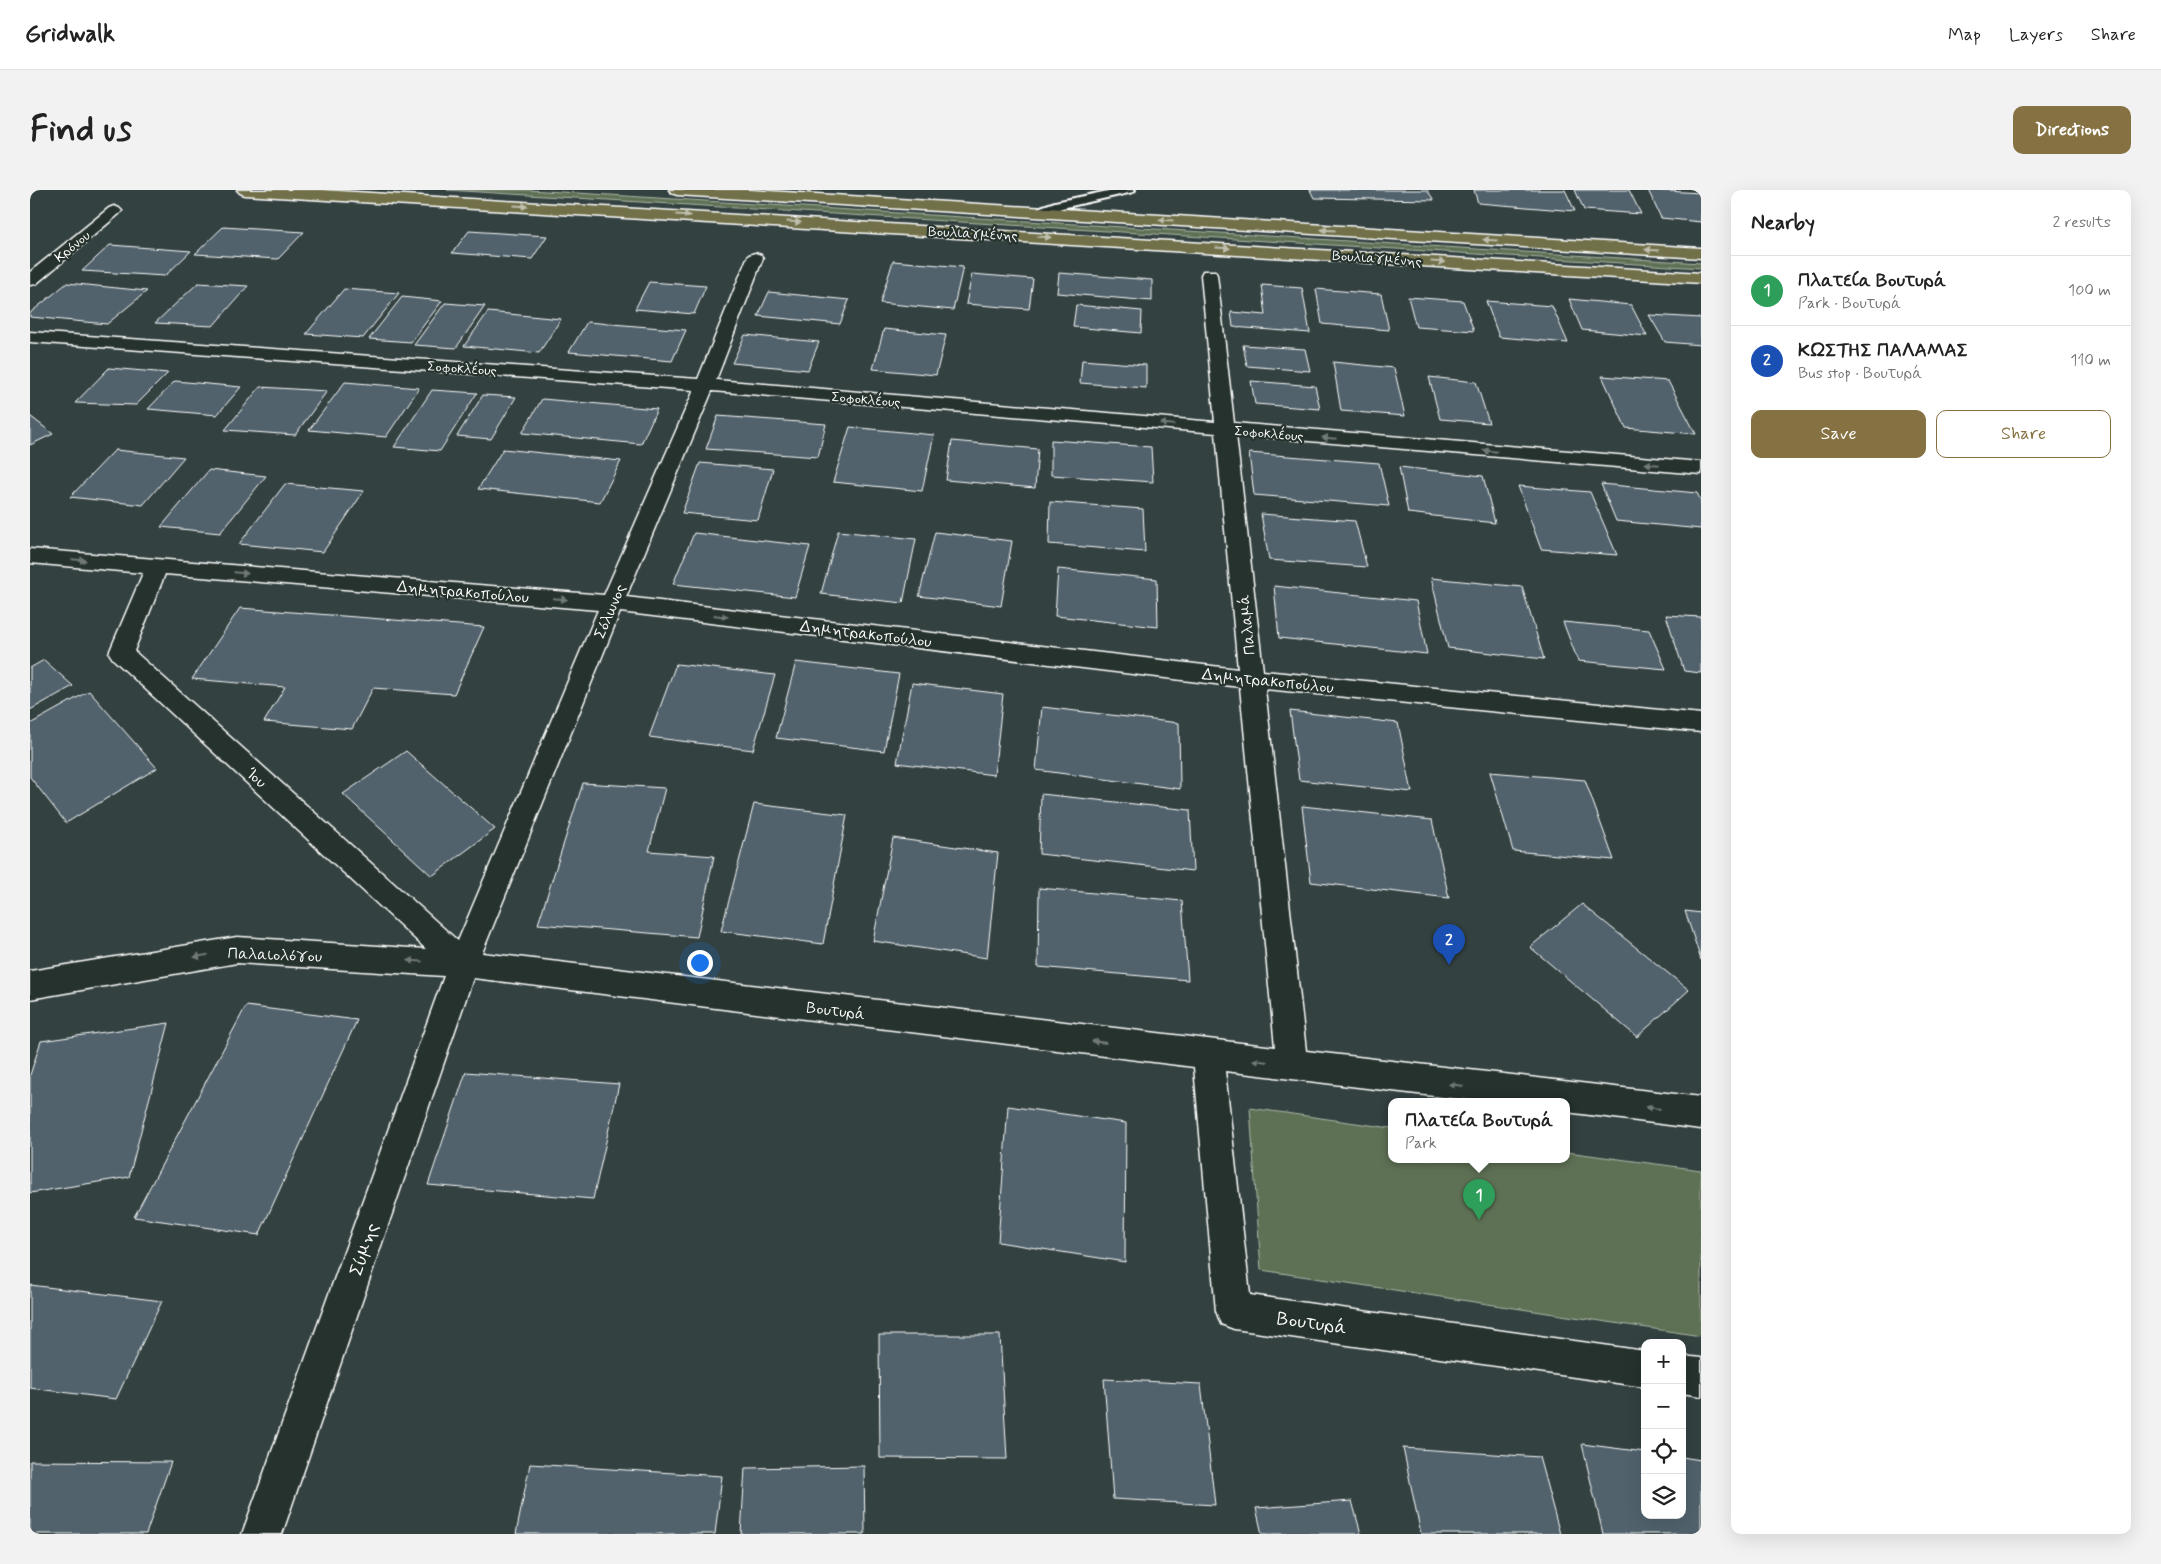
<!DOCTYPE html>
<meta charset="utf-8">
<style>
body{margin:0;font-family:Mynerve,sans-serif;background:#f2f2f2;color:#222}
.controls{position:absolute;right:15px;bottom:15px;display:grid;overflow:hidden;border-radius:10px;box-shadow:0 5px 20px #0002}
.controls button{width:45px;height:45px;display:grid;place-items:center;padding:0;border:0;border-bottom:1px solid #e0e0e0;background:#fff;color:#222;font:25px sans-serif}
.you{position:absolute;left:669px;top:772px;width:18px;height:18px;margin:-12px;border:4px solid #fff;border-radius:50%;background:#1a73e8;box-shadow:0 0 0 8px #1a73e833}
.badge{display:grid;place-items:center;width:32px;height:32px;border-radius:50%;background:#857141;color:#fff;font-size:16px;font-weight:700}
.pin{position:absolute;translate:-50% -41px;filter:drop-shadow(0 1px 2px #0008)}
.pin::after{content:'';position:absolute;top:26px;width:18px;height:15px;background:inherit;clip-path:polygon(0 0,100% 0,50% 100%)}
.popup{position:absolute;left:1358px;top:908px;width:182px;height:65px;box-sizing:border-box;display:grid;place-content:center;border-radius:10px;background:#fff;filter:drop-shadow(0 1px 4px #0005);font-size:16px;white-space:nowrap;color:#767676}
.popup b{font-size:19px;color:#222}
.popup::after{content:'';position:absolute;left:50%;top:100%;margin-left:-10px;border:10px solid transparent;border-top-color:#fff}
.list{margin:0;padding:0;list-style:none}
h2{display:flex;justify-content:space-between;align-items:center;height:65px;margin:0;padding:0 20px;font-size:21px}
h2 small{font-size:16px;font-weight:400;color:#767676}
.list li{display:grid;grid-template-columns:32px 1fr auto;gap:15px;align-items:center;box-sizing:border-box;height:70px;padding:0 20px;border-top:1px solid #e0e0e0}
.list b{display:block;font-size:19px;white-space:nowrap}
.list p{margin:0;font-size:16px;white-space:nowrap;color:#767676}
.list em{font-size:16px;font-style:normal;color:#767676}
.actions{display:flex;gap:10px;padding:15px 20px}
.actions a{flex:1;padding:11px 0;border:1px solid #857141;border-radius:10px;text-align:center;font-size:18px;color:#857141}
.actions .main{background:#857141;color:#fff}
.icon{flex:none;width:28px;height:28px;fill:none;stroke:currentColor;stroke-width:2;stroke-linecap:round;stroke-linejoin:round}
.map{position:relative;flex:none;width:1671px;height:1344px;overflow:hidden;border-radius:10px}
header{display:flex;align-items:center;gap:30px;box-sizing:border-box;height:70px;padding:0 25px;background:#fff;border-bottom:1px solid #e0e0e0}
header strong{font-size:24px}
nav{display:flex;gap:28px;margin-inline-start:auto;font-size:18px}
.intro{display:flex;align-items:center;justify-content:space-between;box-sizing:border-box;height:120px;padding:0 30px}
h1{margin:0;font-size:35px}
.button{padding:12px 22px;border-radius:10px;background:#857141;color:#fff;font-size:18px;font-weight:700}
main{display:flex;gap:30px;padding:0 30px}
aside{flex:1;background:#fff;border-radius:10px;box-shadow:0 5px 20px #0002}
.map>svg:first-child{display:block}
.green{fill:#5f7154;stroke:#afb8aa}
.building{fill:#51626d;stroke:#fff}
.lines{fill:none;stroke-linecap:round;stroke-linejoin:round}
.lane-casing{stroke:#fff;stroke-width:4}
.street-casing{stroke:#fff;stroke-width:3}
.primary-casing{stroke:#fff;stroke-width:3}
.lane{fill:#26332d;fill-rule:evenodd}
.street{fill:#26332d;fill-rule:evenodd}
.primary{fill:#71704a;fill-rule:evenodd}
.oneway{fill:#bfbfae}
.oneway2{fill:#727a76}
.labels{text-anchor:middle;stroke-width:4.5;stroke-linejoin:round;paint-order:stroke}
.far-street-label{font-size:14px;fill:#fff;stroke:#26332d}
.street-label{font-size:16px;fill:#fff;stroke:#26332d}
.near-street-label{font-size:19px;fill:#fff;stroke:#26332d}
</style>
<header>
<strong>Gridwalk</strong>
<nav><a>Map</a><a>Layers</a><a>Share</a></nav>
</header>
<div class="intro"><h1>Find us</h1><a class="button">Directions</a></div>
<main>
<div class="map">
<svg width="1671" height="1344" viewBox="0 0 1671 1344">
<rect width="100%" height="100%" fill="#334140"/>
<filter id="ink" filterUnits="userSpaceOnUse"><feTurbulence type="fractalNoise" baseFrequency=".02" numOctaves="2"/><feDisplacementMap in="SourceGraphic" scale="10" xChannelSelector="R" yChannelSelector="G"/><feConvolveMatrix kernelMatrix="1 2 1 2 8 2 1 2 1" color-interpolation-filters="sRGB"/></filter>
<g filter="url(#ink)">
<g class="green">
<polygon points="417,0 499,0 1671,73 1671,78"/>
<polygon points="1220,918 1361,938 1362,969 1536,969 1537,962 1671,980 1671,1146 1231,1080"/>
</g>
<g class="building">
<polygon points="1280,0 1397,0 1404,10 1284,8"/>
<polygon points="1444,0 1535,0 1545,21 1448,13"/>
<polygon points="1545,0 1599,0 1611,24 1554,20"/>
<polygon points="1618,0 1671,3 1671,32 1631,28"/>
<polygon points="193,37 274,42 248,69 165,64"/>
<polygon points="439,41 517,46 502,69 422,63"/>
<polygon points="80,55 161,61 135,86 52,81"/>
<polygon points="863,71 933,77 923,120 850,113"/>
<polygon points="1029,83 1122,90 1122,111 1027,103"/>
<polygon points="942,84 1003,89 999,119 936,114"/>
<polygon points="619,92 676,96 664,124 605,119"/>
<polygon points="37,93 117,101 77,134 0,127 0,123"/>
<polygon points="168,93 218,96 183,136 125,133"/>
<polygon points="1232,95 1272,98 1280,143 1203,137 1201,122 1236,125"/>
<polygon points="314,99 369,103 333,148 276,144"/>
<polygon points="1286,99 1351,104 1359,140 1292,134"/>
<polygon points="739,102 819,110 810,134 728,126"/>
<polygon points="372,107 412,111 381,152 339,149"/>
<polygon points="1378,107 1433,111 1444,141 1386,137"/>
<polygon points="1539,109 1601,115 1617,146 1552,140"/>
<polygon points="1456,111 1522,116 1538,153 1469,147"/>
<polygon points="415,113 455,116 426,158 384,155"/>
<polygon points="1046,115 1112,121 1111,143 1043,137"/>
<polygon points="458,122 531,129 509,163 434,156"/>
<polygon points="1619,125 1671,128 1671,155 1635,152"/>
<polygon points="557,132 656,140 642,171 539,162"/>
<polygon points="854,139 916,145 906,185 843,179"/>
<polygon points="715,145 789,152 778,180 702,173"/>
<polygon points="1213,155 1275,159 1280,181 1217,176"/>
<polygon points="1052,170 1116,175 1116,198 1050,193"/>
<polygon points="1303,172 1364,178 1375,226 1311,221"/>
<polygon points="79,178 138,183 106,215 45,213"/>
<polygon points="1572,186 1638,191 1666,244 1596,238"/>
<polygon points="1399,187 1446,192 1459,233 1410,229"/>
<polygon points="145,191 211,197 187,225 118,219"/>
<polygon points="1221,191 1285,196 1290,219 1225,214"/>
<polygon points="315,192 389,198 356,247 279,240"/>
<polygon points="230,197 297,201 265,245 195,240"/>
<polygon points="402,200 447,203 410,261 364,257"/>
<polygon points="453,205 486,207 461,249 427,246"/>
<polygon points="512,209 627,219 611,254 492,243"/>
<polygon points="0,226 23,244 0,255"/>
<polygon points="688,226 796,234 788,267 676,259"/>
<polygon points="820,237 904,245 892,301 803,292"/>
<polygon points="1021,250 1121,257 1123,292 1021,285"/>
<polygon points="922,251 1008,259 1005,298 916,290"/>
<polygon points="473,259 591,271 570,312 448,299"/>
<polygon points="85,260 154,267 113,315 40,307"/>
<polygon points="1219,263 1349,273 1359,316 1224,305"/>
<polygon points="670,273 743,279 728,330 652,323"/>
<polygon points="1369,277 1453,286 1465,333 1378,323"/>
<polygon points="179,280 236,286 190,343 131,337"/>
<polygon points="255,294 334,301 293,362 209,354"/>
<polygon points="1571,294 1667,303 1671,311 1671,339 1586,331"/>
<polygon points="1488,296 1560,302 1587,365 1511,359"/>
<polygon points="1020,312 1113,319 1115,362 1019,354"/>
<polygon points="1231,324 1325,331 1337,377 1239,370"/>
<polygon points="808,341 886,349 873,413 791,404"/>
<polygon points="905,342 982,351 971,416 889,406"/>
<polygon points="664,343 780,356 765,407 643,394"/>
<polygon points="1028,379 1127,389 1128,437 1025,426"/>
<polygon points="1401,388 1492,397 1514,469 1418,458"/>
<polygon points="1244,396 1386,411 1397,464 1249,448"/>
<polygon points="210,418 454,437 424,504 343,498 322,539 234,532 255,497 162,489"/>
<polygon points="1636,425 1671,427 1671,483 1654,481"/>
<polygon points="1533,432 1619,440 1636,479 1548,471"/>
<polygon points="14,470 43,496 0,520 0,478"/>
<polygon points="766,472 869,484 854,561 746,548"/>
<polygon points="646,474 745,485 723,560 619,547"/>
<polygon points="882,493 973,504 964,585 867,573"/>
<polygon points="59,501 127,578 36,633 0,587 0,534"/>
<polygon points="1012,517 1149,533 1150,599 1006,580"/>
<polygon points="1260,521 1368,533 1382,602 1269,590"/>
<polygon points="376,561 465,639 402,686 313,604"/>
<polygon points="1460,582 1555,590 1584,670 1483,661"/>
<polygon points="553,593 635,598 619,661 684,666 667,747 508,734"/>
<polygon points="1011,604 1160,620 1163,681 1009,664"/>
<polygon points="724,614 817,625 793,754 691,741"/>
<polygon points="1272,616 1402,630 1419,708 1281,692"/>
<polygon points="863,648 968,663 957,768 843,751"/>
<polygon points="1009,698 1152,711 1158,790 1008,777"/>
<polygon points="1552,714 1659,800 1607,847 1500,757"/>
<polygon points="1655,721 1671,723 1671,770"/>
<polygon points="216,816 327,830 229,1045 104,1027"/>
<polygon points="139,833 99,987 0,1003 0,885 11,851"/>
<polygon points="436,882 589,894 563,1009 398,995"/>
<polygon points="978,916 1096,933 1095,1072 968,1052"/>
<polygon points="0,1095 132,1111 86,1209 0,1198"/>
<polygon points="849,1145 970,1145 977,1269 850,1268"/>
<polygon points="1074,1189 1171,1194 1185,1315 1083,1309"/>
<polygon points="1552,1254 1615,1262 1615,1325 1652,1325 1652,1267 1671,1270 1671,1344 1573,1344"/>
<polygon points="1373,1258 1509,1267 1530,1344 1391,1344"/>
<polygon points="0,1271 141,1272 116,1344 0,1344"/>
<polygon points="500,1274 692,1286 685,1344 486,1344"/>
<polygon points="834,1276 835,1344 711,1344 715,1278"/>
<polygon points="1322,1311 1331,1344 1232,1344 1226,1318"/>
</g>
<g class="lines">
<g class="lane-casing">
<polygon id="lane" points="1083,0 1105,0 1103,2 1032,18 1009,26 1003,22 1005,19 1025,12"/>
</g>
<g class="street-casing">
<g id="street">
<polygon points="84,16 89,18 92,21 89,24 6,94 0,95 0,82 79,18"/>
<path d="M725 63 731 65 733 68 686 190 1185 232 1171 85 1173 81H1185L1187 85 1204 233 1671 272V284L1206 245 1233 481 1671 524V542L1235 499 1276 861 1671 907V939L1536 922V911H1446L1195 881 1220 1105 1615 1161V1197L1204 1139 1191 1134 1186 1121 1164 877 443 788 252 1344H212L414 786 207 773 0 809V781L207 747 396 759 83 469 79 463 113 383 0 373V359L574 405 664 200 0 152V142L668 189 717 68 719 65ZM682 201 1186 243 1208 479 596 407ZM135 384 568 420 428 751 104 461ZM590 422 1210 497 1245 857 452 763Z"/>
<polygon points="1652,1166 1671,1168 1671,1206 1652,1203"/>
</g>
</g>
<g class="primary-casing">
<g id="primary">
<polygon points="207,0 292,0 1671,83 1671,93 215,5 210,3"/>
<polygon points="639,0 721,0 1671,58 1671,68 647,5 642,3"/>
</g>
</g>
<use href="#lane" class="lane"/>
<use href="#street" class="street"/>
<use href="#primary" class="primary"/>
</g>
<defs><path id="oneway-solid" d="M-6-.8H1V-3.2L6.5 0L1 3.2V.8H-6Z" transform="scale(1.25)"/></defs>
<g class="oneway">
<use href="#oneway-solid" transform="translate(491 16) rotate(3)"/>
<use href="#oneway-solid" transform="translate(653 25) rotate(3)"/>
<use href="#oneway-solid" transform="translate(1136 30) rotate(-176)"/>
<use href="#oneway-solid" transform="translate(764 32) rotate(3)"/>
<use href="#oneway-solid" transform="translate(1298 40) rotate(-176)"/>
<use href="#oneway-solid" transform="translate(1014 47) rotate(4)"/>
<use href="#oneway-solid" transform="translate(1460 50) rotate(-176)"/>
<use href="#oneway-solid" transform="translate(1193 58) rotate(4)"/>
<use href="#oneway-solid" transform="translate(1622 60) rotate(-176)"/>
<use href="#oneway-solid" transform="translate(1408 72) rotate(4)"/>
</g>
<g class="oneway2">
<use href="#oneway-solid" transform="translate(1137 234) rotate(-175)"/>
<use href="#oneway-solid" transform="translate(1299 248) rotate(-175)"/>
<use href="#oneway-solid" transform="translate(1460 261) rotate(-175)"/>
<use href="#oneway-solid" transform="translate(1622 274) rotate(-175)"/>
<use href="#oneway-solid" transform="translate(49 370) rotate(5)"/>
<use href="#oneway-solid" transform="translate(211 383) rotate(5)"/>
<use href="#oneway-solid" transform="translate(530 409) rotate(5)"/>
<use href="#oneway-solid" transform="translate(691 426) rotate(7)"/>
<use href="#oneway-solid" transform="translate(171 766) rotate(170)"/>
<use href="#oneway-solid" transform="translate(385 771) rotate(-177)"/>
<use href="#oneway-solid" transform="translate(1069 852) rotate(-173)"/>
<use href="#oneway-solid" transform="translate(1230 871) rotate(-173)"/>
<use href="#oneway-solid" transform="translate(1426 895) rotate(-173)"/>
<use href="#oneway-solid" transform="translate(1623 918) rotate(-173)"/>
</g>
</g>
<g class="labels">
<g class="far-street-label">
<text transform="translate(943 43) rotate(3)" y="5">Βουλιαγμένης</text>
<text transform="translate(42 56) rotate(-39)" y="5">Κρόνου</text>
<text transform="translate(1347 68) rotate(4)" y="5">Βουλιαγμένης</text>
<text transform="translate(432 178) rotate(4)" y="5">Σοφοκλέους</text>
<text transform="translate(836 209) rotate(5)" y="5">Σοφοκλέους</text>
<text transform="translate(1239 243) rotate(5)" y="5">Σοφοκλέους</text>
</g>
<g class="street-label">
<text transform="translate(433 401) rotate(5)" y="6">Δημητρακοπούλου</text>
<text transform="translate(579 421) rotate(-67)" y="6">Σόλωνος</text>
<text transform="translate(1216 435) rotate(-96)" y="6">Παλαμά</text>
<text transform="translate(836 443) rotate(7)" y="6">Δημητρακοπούλου</text>
<text transform="translate(1238 490) rotate(6)" y="6">Δημητρακοπούλου</text>
<text transform="translate(227 587) rotate(42)" y="6">Ίου</text>
<text transform="translate(245 764) rotate(2)" y="6">Παλαιολόγου</text>
<text transform="translate(806 820) rotate(7)" y="6">Βουτυρά</text>
</g>
<g class="near-street-label">
<text transform="translate(333 1059) rotate(-71)" y="7">Σύμης</text>
<text transform="translate(1282 1132) rotate(8)" y="7">Βουτυρά</text>
</g>
</g>
</svg>
<div class="controls">
<button>+</button>
<button>−</button>
<button><svg class="icon" aria-label="locate" viewBox="0 0 24 24"><circle cx="12" cy="12" r="6"/><path d="M12 2v4M12 18v4M2 12h4M18 12h4"/></svg></button>
<button><svg class="icon" aria-label="layers" viewBox="0 0 24 24"><path d="M12 4l9 5-9 5-9-5zM3 14l9 5 9-5"/></svg></button>
</div>
<div class="you"></div>
<div class="pin badge" style="left:1449px;top:1030px;background:#2e9e5b">1</div>
<div class="popup"><b>Πλατεία Βουτυρά</b>Park</div>
<div class="pin badge" style="left:1419px;top:775px;background:#1a4fb4">2</div>
</div>
<aside>
<h2>Nearby<small>2 results</small></h2>
<ul class="list">
<li><span class="badge" style="background:#2e9e5b">1</span><div><b>Πλατεία Βουτυρά</b><p>Park · Βουτυρά</p></div><em>100 m</em></li>
<li><span class="badge" style="background:#1a4fb4">2</span><div><b>ΚΩΣΤΗΣ ΠΑΛΑΜΑΣ</b><p>Bus stop · Βουτυρά</p></div><em>110 m</em></li>
</ul>
<div class="actions"><a class="main">Save</a><a>Share</a></div>
</aside>
</main>
